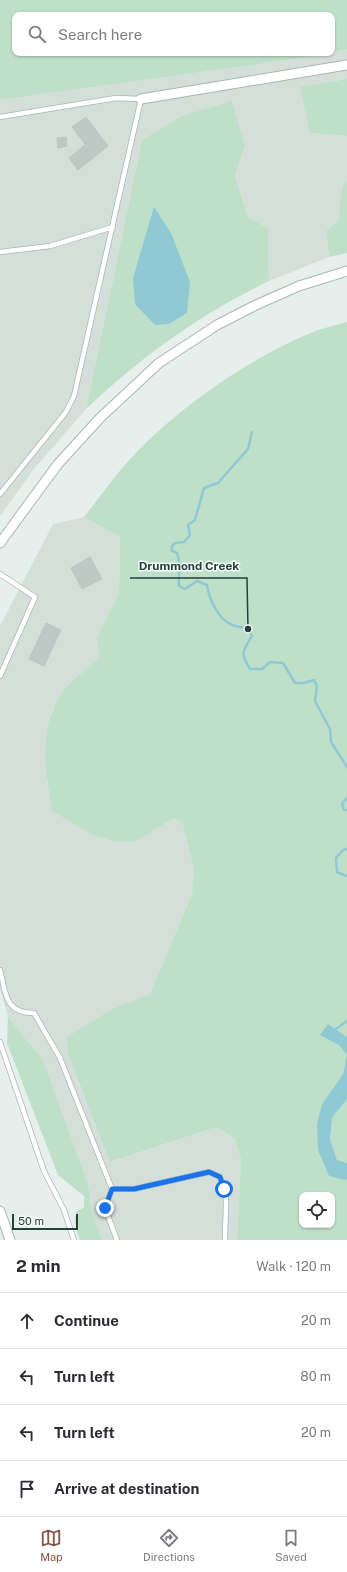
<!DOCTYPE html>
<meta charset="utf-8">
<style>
body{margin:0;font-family:"Public Sans",sans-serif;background:#f2f2f3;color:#2b2b33}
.controls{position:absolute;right:12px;bottom:12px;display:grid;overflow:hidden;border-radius:8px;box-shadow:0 1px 3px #0004}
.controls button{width:36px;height:36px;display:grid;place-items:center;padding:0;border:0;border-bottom:1px solid #e1e1e2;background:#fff;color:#2b2b33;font:20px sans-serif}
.scale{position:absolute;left:12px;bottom:10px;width:66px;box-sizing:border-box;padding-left:4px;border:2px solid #24423a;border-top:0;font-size:11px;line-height:14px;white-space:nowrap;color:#24423a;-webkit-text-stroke:3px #f7fbf9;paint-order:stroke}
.stop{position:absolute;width:12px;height:12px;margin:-9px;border:3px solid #1a73e8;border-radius:50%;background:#fff}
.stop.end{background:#1a73e8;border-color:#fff;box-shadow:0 1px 4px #0008}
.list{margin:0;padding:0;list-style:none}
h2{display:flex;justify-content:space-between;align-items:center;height:52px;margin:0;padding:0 16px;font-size:17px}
h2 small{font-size:13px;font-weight:400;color:#7c7c81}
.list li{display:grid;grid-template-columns:26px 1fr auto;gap:12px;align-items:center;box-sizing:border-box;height:56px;padding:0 16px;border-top:1px solid #e1e1e2}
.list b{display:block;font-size:15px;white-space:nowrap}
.list em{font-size:13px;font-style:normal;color:#7c7c81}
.icon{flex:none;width:22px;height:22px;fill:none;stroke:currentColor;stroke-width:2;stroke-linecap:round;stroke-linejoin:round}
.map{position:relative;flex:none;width:347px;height:1240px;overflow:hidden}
.search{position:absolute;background:#fff;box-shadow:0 1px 3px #0004;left:12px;right:12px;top:12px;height:44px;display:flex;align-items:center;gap:10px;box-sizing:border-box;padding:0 14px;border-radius:8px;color:#7c7c81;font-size:15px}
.sheet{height:276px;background:#fff}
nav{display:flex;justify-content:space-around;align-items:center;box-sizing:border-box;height:56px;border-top:1px solid #e1e1e2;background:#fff;font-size:11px;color:#7c7c81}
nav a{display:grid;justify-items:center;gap:2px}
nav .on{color:#855347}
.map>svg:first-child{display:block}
.built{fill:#d4dfda}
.green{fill:#bfe0c8;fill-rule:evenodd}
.water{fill:#8ec9d4}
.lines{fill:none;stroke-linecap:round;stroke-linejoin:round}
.stream{stroke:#8ec9d4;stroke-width:2.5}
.building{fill:#bbcac4;stroke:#b8c9c2}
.lane-casing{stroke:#a8b8b2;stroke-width:6}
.street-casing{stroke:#a8b8b2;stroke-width:11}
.lane{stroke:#fff;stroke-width:4.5}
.street{stroke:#fff;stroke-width:9}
.route{stroke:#1a73e8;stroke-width:5}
.leader{fill:none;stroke:#24423a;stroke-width:1.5}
.callout-dot{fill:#24423a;stroke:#f7fbf9;stroke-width:1.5}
.callout-label{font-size:12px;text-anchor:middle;font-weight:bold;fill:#24423a;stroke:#f7fbf9;stroke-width:3;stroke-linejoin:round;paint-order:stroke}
</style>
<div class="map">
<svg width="347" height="1240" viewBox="0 0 347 1240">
<rect width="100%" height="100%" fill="#e6efeb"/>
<g class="built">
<polygon points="347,49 347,79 301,87 310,133 347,136 347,180 342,187 338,221 326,231 329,257 269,281 268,228 248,217 235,176 245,146 142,140 86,409 34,469 0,516 0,100 309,57"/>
<polygon points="84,517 120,537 119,593 97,637 99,658 62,693 52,710 47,737 47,782 52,811 137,841 174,818 183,825 194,869 192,894 150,994 114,1008 111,1162 217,1127 235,1139 241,1160 237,1240 102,1240 92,1212 88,1184 43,1060 8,1017 0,988 0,626 53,524"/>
</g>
<g class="green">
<polygon points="0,0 347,0 347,49 332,52 332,15 15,15 15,53 326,53 309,57 0,100"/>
<polygon points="347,79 347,136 310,133 300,87"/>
<path d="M232 101 245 146 235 176 248 217 268 228 269 281C199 315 142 356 86 409L142 140 182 116Z"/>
<polygon points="347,180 347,253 329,257 326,231 338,221 342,187"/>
<path d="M347 322V1037L328 1024 339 1045 347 1055 343 1074 322 1104 317 1123 345 1180 347 1179V1240H237L241 1160 235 1139 217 1127 110 1162 68 1053 67 1037 114 1008 150 994 192 894 194 869 183 825 174 818 137 841 117 842 93 835 52 811C45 774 39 727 61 694 69 683 88 668 99 658L97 637 119 593 120 537 84 517C101 496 116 473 135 454 182 405 254 355 318 330 327 327 337 325 347 322ZM302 1195H332V1225H302Z"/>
<polygon points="8,1017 43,1060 88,1184 92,1212 102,1240 80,1240 75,1223 76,1212 84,1207 84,1196 58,1175 7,1043"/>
<polygon points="347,1099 347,1163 337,1160 330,1139 332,1118"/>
</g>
<g class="water">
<polygon points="154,207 171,233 190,282 187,313 169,324 155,325 135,304 133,278"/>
<polygon points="328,1024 347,1037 347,1099 332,1118 330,1139 337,1160 347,1163 347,1179 345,1180 329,1176 318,1150 317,1123 322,1104 343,1074 347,1055 339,1045 320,1035"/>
</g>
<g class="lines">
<g class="stream">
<path d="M252 432 248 449 218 483 204 488 195 520 188 525 190 535 184 542 175 543 172 546V551L177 553C181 563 178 575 179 586L185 589 197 581 207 585C209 599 218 619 232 625 237 627 243 627 248 629L252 636C242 652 240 653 250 669H262L270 662 283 663 295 683H304L314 680 317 686 315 701 330 729 331 742 347 767"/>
<polyline points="347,798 342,804 344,810 347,810"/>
<polyline points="347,849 343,850 336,858 337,872 347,876"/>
<polyline points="333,1031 347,1021"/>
</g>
</g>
<g class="building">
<polygon points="86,117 108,146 78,170 69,158 87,143 85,144 72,127"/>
<polygon points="66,137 67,146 58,148 57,138"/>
<polygon points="90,557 102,579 82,589 71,568"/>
<polygon points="46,623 61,630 44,666 29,659"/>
</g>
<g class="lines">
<g class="lane-casing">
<g id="lane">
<polyline points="0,117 116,98 141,99 74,396 66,412 0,494"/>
<polyline points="0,252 50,246 113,227"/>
<polyline points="0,574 35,597 0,676"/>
<path d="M0 970C6 993 4 1013 34 1013L60 1058 112 1189 105 1208 117 1240"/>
<polyline points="0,1042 44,1171 64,1210 74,1240"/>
<path d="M112 1189H134L209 1172 220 1177C223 1185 226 1194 226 1202 226 1215 225 1227 225 1240"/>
</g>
</g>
<g class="street-casing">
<g id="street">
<polyline points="141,99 347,65"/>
<polyline points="0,543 58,464 100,418 159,363 217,325 256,305 299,286 347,271"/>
<polyline points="0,1211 10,1240"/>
</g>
</g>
<use href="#lane" class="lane"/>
<use href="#street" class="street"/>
</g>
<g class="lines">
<polyline class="route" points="105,1208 112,1189 134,1189 209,1172 220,1177 224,1189"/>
</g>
<path class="leader" d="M248 629L247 578H130"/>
<circle class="callout-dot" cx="248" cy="629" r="4"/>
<g class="callout-label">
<text x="189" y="570">Drummond Creek</text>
</g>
</svg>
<div class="controls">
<button><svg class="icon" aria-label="locate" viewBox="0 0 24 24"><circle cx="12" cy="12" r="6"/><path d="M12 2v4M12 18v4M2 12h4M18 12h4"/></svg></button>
</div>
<div class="scale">50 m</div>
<div class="stop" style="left:224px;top:1189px"></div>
<div class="stop end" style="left:105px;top:1208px"></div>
<div class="search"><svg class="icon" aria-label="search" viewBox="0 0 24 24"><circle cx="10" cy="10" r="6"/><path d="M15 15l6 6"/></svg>Search here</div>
</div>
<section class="sheet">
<h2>2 min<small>Walk · 120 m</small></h2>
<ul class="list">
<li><svg class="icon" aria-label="ahead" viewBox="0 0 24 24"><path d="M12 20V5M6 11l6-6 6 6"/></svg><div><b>Continue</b></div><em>20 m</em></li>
<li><svg class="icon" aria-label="left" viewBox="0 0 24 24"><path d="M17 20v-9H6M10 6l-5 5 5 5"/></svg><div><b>Turn left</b></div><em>80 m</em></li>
<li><svg class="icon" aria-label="left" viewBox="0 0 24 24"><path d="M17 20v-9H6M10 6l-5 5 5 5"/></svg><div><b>Turn left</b></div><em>20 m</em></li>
<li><svg class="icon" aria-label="arrive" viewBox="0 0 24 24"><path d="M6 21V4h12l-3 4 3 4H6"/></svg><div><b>Arrive at destination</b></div></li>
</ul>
</section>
<nav>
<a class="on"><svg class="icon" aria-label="map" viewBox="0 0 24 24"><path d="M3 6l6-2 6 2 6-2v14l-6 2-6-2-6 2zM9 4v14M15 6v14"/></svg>Map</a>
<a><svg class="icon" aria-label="directions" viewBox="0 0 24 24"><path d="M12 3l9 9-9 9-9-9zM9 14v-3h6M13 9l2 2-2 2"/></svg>Directions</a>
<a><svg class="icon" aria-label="saved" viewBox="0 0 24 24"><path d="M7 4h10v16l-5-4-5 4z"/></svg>Saved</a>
</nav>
